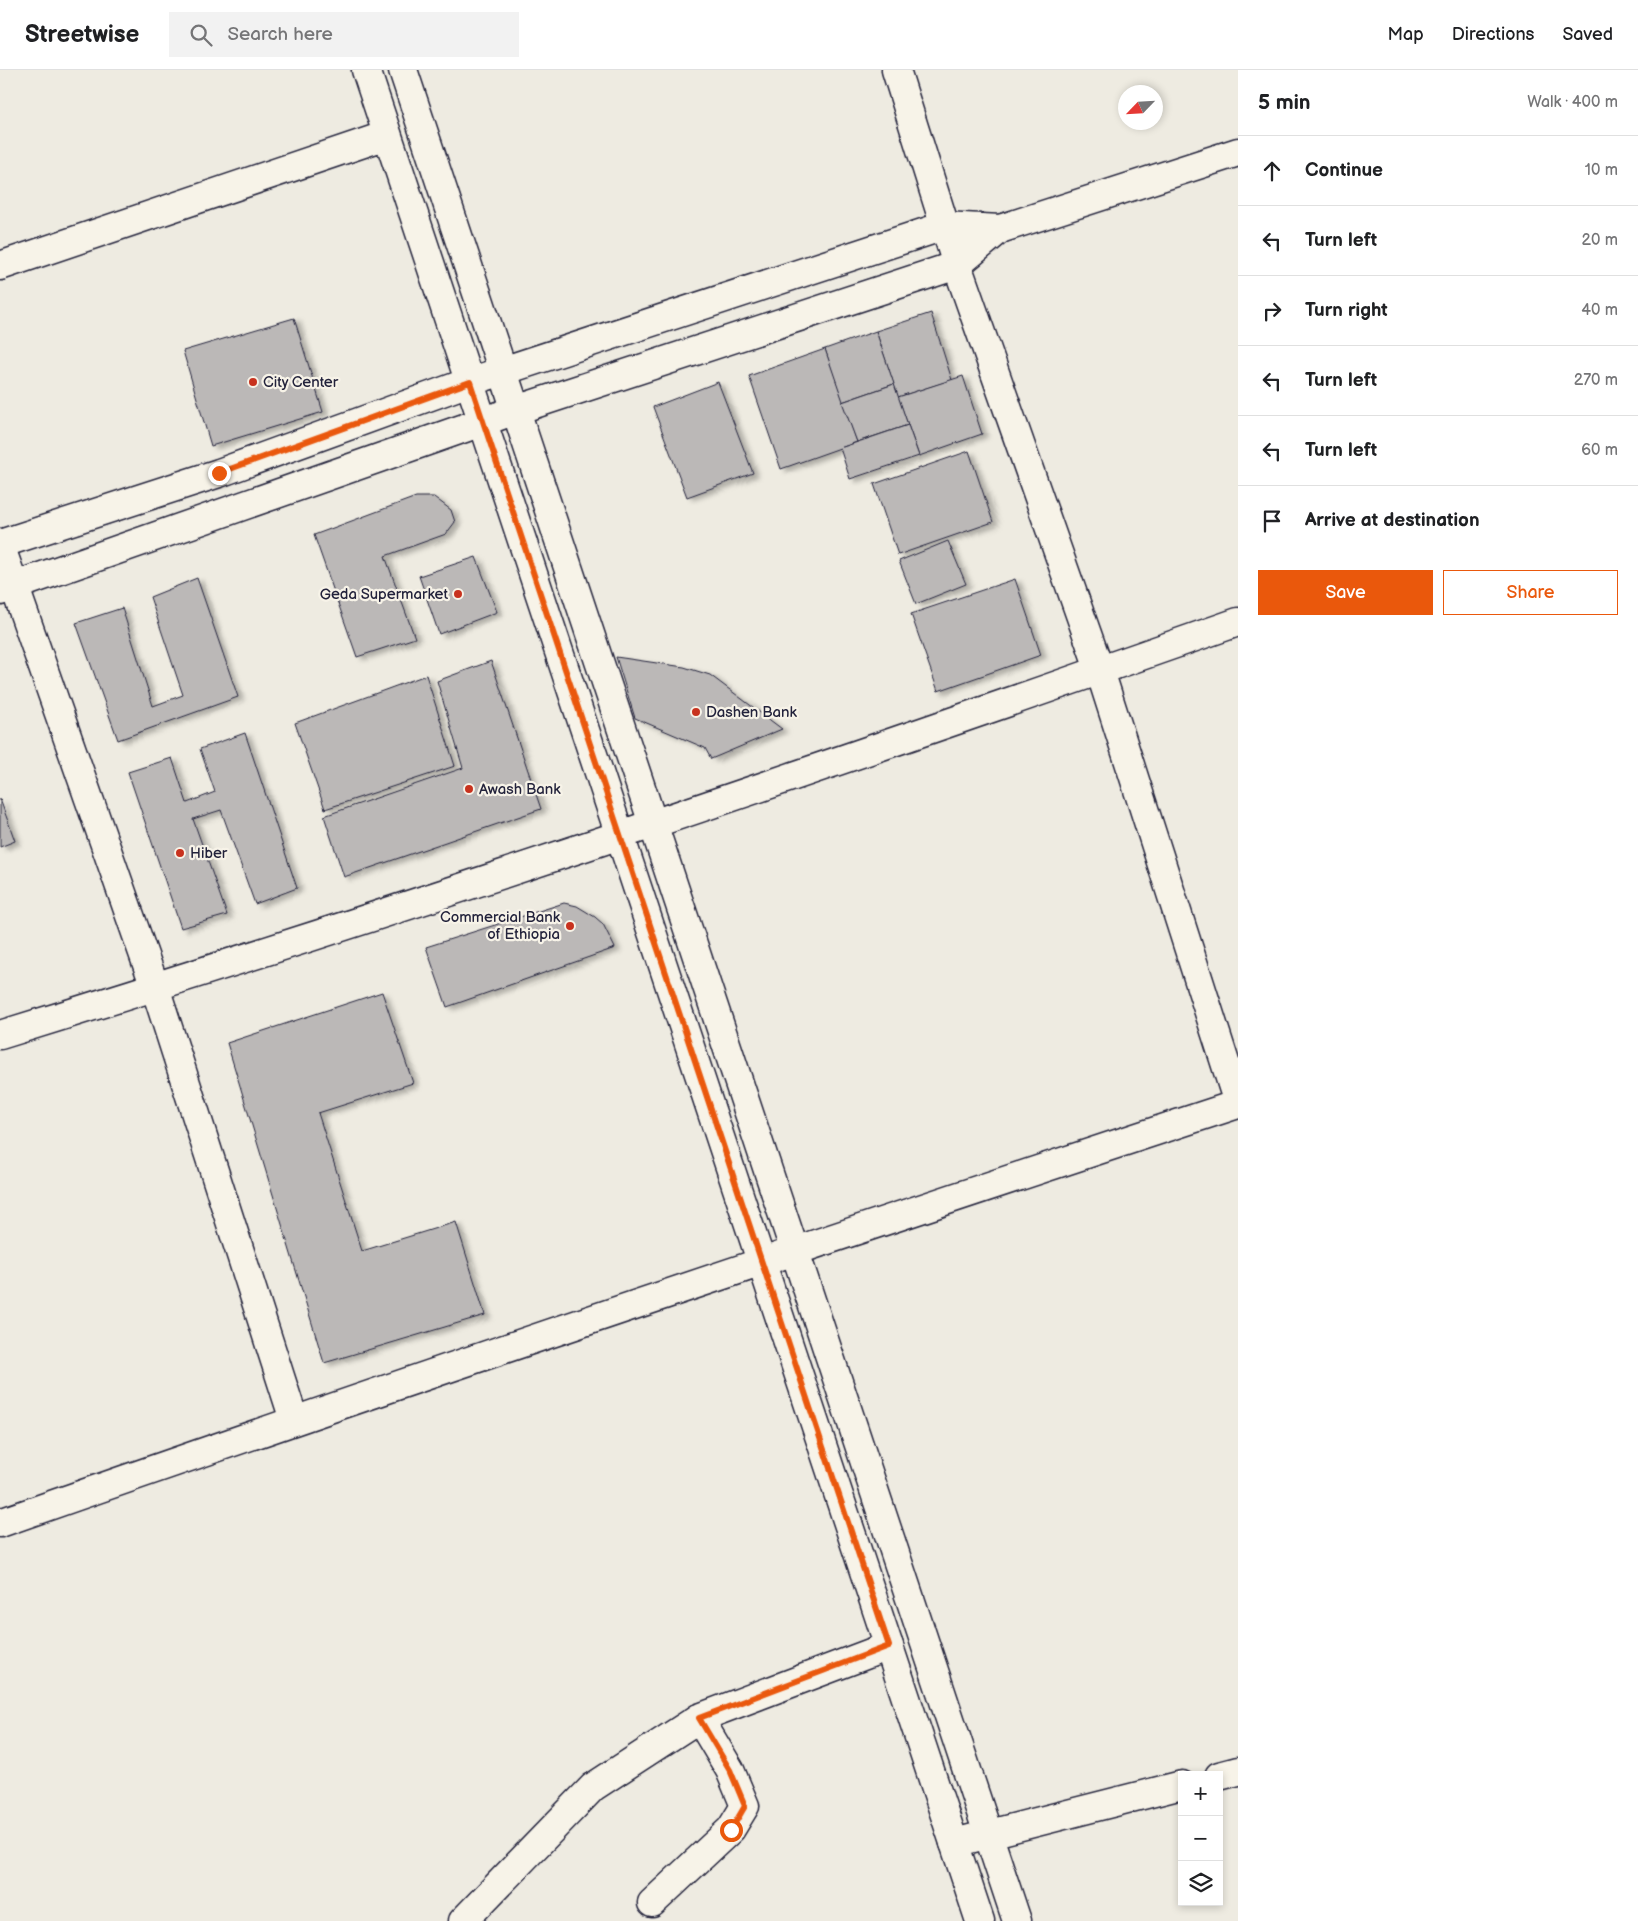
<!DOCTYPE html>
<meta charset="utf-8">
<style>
body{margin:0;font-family:"Balsamiq Sans",sans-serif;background:#f2f2f2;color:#202124}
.controls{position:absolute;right:15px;bottom:15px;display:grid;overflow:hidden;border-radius:0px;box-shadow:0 2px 8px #0003}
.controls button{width:45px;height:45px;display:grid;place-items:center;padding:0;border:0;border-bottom:1px solid #e0e0e0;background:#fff;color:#202124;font:25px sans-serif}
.compass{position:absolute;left:1118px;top:15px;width:45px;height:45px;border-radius:50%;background:#fff;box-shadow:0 2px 8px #0003;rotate:245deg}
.stop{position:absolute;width:15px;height:15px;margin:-11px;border:4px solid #ea580c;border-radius:50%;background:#fff}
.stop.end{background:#ea580c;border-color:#fff;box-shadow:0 1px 5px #0008}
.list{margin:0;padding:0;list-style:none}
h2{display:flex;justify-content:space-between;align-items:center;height:65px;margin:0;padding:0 20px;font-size:21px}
h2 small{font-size:16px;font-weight:400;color:#757577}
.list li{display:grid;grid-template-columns:32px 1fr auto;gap:15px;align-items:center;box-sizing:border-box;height:70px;padding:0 20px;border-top:1px solid #e0e0e0}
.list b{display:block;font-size:19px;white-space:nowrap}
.list em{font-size:16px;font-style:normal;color:#757577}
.actions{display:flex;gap:10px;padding:15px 20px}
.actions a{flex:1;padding:11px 0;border:1px solid #ea580c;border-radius:0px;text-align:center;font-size:18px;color:#ea580c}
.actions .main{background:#ea580c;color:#fff}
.icon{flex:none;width:28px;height:28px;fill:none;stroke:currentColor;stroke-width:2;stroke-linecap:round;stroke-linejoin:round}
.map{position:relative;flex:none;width:1238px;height:1851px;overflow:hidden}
header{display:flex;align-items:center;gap:30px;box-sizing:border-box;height:70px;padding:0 25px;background:#fff;border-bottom:1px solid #e0e0e0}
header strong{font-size:24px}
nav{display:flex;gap:28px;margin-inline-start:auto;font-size:18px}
.search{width:350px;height:45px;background:#f2f2f2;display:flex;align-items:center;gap:12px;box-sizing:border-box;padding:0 18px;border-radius:0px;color:#757577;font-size:19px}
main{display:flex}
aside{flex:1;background:#fff}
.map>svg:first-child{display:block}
.building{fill:#bbb8b7;stroke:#22223b;filter:url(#shadow)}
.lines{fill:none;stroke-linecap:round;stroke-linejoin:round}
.minor-casing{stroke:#22223b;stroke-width:31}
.major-casing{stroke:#22223b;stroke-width:31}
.minor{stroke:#f7f3e8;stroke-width:28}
.major{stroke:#f7f3e8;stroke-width:28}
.route{stroke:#ea580c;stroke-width:6}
.poi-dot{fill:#c8321e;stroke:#f7f3e8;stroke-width:2}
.labels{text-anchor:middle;stroke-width:4.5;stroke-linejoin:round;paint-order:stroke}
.poi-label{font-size:15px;fill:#22223b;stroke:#f7f3e8;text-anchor:start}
</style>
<header>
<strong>Streetwise</strong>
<div class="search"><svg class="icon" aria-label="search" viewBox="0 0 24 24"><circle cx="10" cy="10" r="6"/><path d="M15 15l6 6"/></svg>Search here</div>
<nav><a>Map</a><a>Directions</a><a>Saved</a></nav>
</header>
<main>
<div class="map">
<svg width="1238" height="1851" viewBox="0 0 1238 1851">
<defs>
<filter id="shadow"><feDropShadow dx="5.5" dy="3" stdDeviation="2.5" flood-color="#0004"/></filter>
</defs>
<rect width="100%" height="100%" fill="#eeebe1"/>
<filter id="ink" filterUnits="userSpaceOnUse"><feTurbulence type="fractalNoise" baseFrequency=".02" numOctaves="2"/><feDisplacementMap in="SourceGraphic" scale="10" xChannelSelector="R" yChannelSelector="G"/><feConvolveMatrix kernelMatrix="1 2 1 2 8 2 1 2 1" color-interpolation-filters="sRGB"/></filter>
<g filter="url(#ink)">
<g class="building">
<polygon points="931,243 952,310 898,327 876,261"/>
<polygon points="294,248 323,342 211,376 183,281"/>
<polygon points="876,261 894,314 842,332 825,279"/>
<polygon points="825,279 857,372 781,399 749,306"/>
<polygon points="963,306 982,364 919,386 898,327"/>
<polygon points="718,312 753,403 687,427 653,337"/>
<polygon points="894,314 908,355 857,372 842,332"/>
<polygon points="908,355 919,386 850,409 840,378"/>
<polygon points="969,381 993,452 898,485 874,414"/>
<polygon points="416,427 434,427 451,440 455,452 446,464 385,486 415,568 357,587 314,465"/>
<polygon points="948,471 966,514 916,534 899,491"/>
<polygon points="476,487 497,542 439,564 419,506"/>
<polygon points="197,508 238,627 118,670 76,553 122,538 153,636 183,625 150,527"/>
<polygon points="1015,509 1041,585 938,621 911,544"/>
<polygon points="616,587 684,597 710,605 782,659 711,689 705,678 635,648"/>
<polygon points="491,591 541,739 344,807 324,746 463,698 437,611"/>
<polygon points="426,605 455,696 325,739 295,653"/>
<polygon points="245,663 297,818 255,834 221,740 193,749 227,845 181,858 128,702 172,688 187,733 215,722 200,679"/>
<polygon points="0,729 15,771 0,777"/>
<polygon points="564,833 577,836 595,847 603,854 615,878 447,937 426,877"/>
<polygon points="382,922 413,1013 318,1043 362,1181 456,1152 485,1245 324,1293 227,973"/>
</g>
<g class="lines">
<g class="minor-casing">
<g id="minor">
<polyline points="896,0 957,195 1100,601 1238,1033"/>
<polyline points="0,196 387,65"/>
<polyline points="0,474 219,403 469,312 944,156 1000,159 1238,82"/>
<polyline points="0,475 155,917 294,1350"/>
<polyline points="0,521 516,340 957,195 1000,159"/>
<path d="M0 965C416 837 828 696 1238 552"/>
<path d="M0 1453C411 1309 824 1170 1238 1034"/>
<polyline points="1219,1706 1238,1701"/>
<polyline points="954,1773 1182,1715"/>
<polyline points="652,1833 731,1759 745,1736 730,1700 699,1648"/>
<polyline points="463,1851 593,1717 699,1648 889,1576"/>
</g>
</g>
<g class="major-casing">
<g id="major">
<polyline points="366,0 980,1851"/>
<polyline points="403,0 1017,1851"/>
</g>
</g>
<use href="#minor" class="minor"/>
<use href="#major" class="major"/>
</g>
</g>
<g class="lines" filter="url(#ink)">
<polyline class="route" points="219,403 470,312 889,1576 699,1648 730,1700 745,1736 731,1760"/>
</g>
<g class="poi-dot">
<circle cx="253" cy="312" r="5"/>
<circle cx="458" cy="524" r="5"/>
<circle cx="696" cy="642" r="5"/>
<circle cx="469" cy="719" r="5"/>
<circle cx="180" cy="783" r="5"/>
<circle cx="570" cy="856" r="5"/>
</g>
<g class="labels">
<g class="poi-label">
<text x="263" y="317">City Center</text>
<text x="448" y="529" text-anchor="end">Geda Supermarket</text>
<text x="706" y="647">Dashen Bank</text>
<text x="479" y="724">Awash Bank</text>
<text x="190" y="788">Hiber</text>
<text x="560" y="852" text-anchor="end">Commercial Bank<tspan x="560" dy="17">of Ethiopia</tspan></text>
</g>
</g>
</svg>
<div class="controls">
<button>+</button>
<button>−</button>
<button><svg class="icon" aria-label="layers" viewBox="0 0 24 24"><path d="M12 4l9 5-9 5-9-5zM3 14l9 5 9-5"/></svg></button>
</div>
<svg class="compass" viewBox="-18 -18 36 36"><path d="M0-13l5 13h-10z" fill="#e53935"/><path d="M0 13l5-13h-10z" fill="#757577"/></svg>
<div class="stop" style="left:731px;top:1760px"></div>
<div class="stop end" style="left:219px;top:403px"></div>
</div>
<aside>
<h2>5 min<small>Walk · 400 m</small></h2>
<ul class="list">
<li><svg class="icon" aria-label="ahead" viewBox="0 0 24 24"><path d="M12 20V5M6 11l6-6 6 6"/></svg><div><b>Continue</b></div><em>10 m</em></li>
<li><svg class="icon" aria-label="left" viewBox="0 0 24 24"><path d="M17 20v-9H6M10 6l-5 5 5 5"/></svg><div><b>Turn left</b></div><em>20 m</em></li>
<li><svg class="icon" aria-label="right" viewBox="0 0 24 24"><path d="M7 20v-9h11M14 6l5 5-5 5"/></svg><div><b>Turn right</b></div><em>40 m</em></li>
<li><svg class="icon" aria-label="left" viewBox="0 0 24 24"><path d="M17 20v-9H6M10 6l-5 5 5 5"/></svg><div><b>Turn left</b></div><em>270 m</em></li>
<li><svg class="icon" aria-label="left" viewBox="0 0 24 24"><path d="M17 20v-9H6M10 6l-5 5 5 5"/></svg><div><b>Turn left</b></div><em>60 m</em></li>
<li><svg class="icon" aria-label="arrive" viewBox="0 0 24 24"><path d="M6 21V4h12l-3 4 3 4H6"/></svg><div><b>Arrive at destination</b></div></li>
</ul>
<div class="actions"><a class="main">Save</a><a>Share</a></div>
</aside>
</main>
